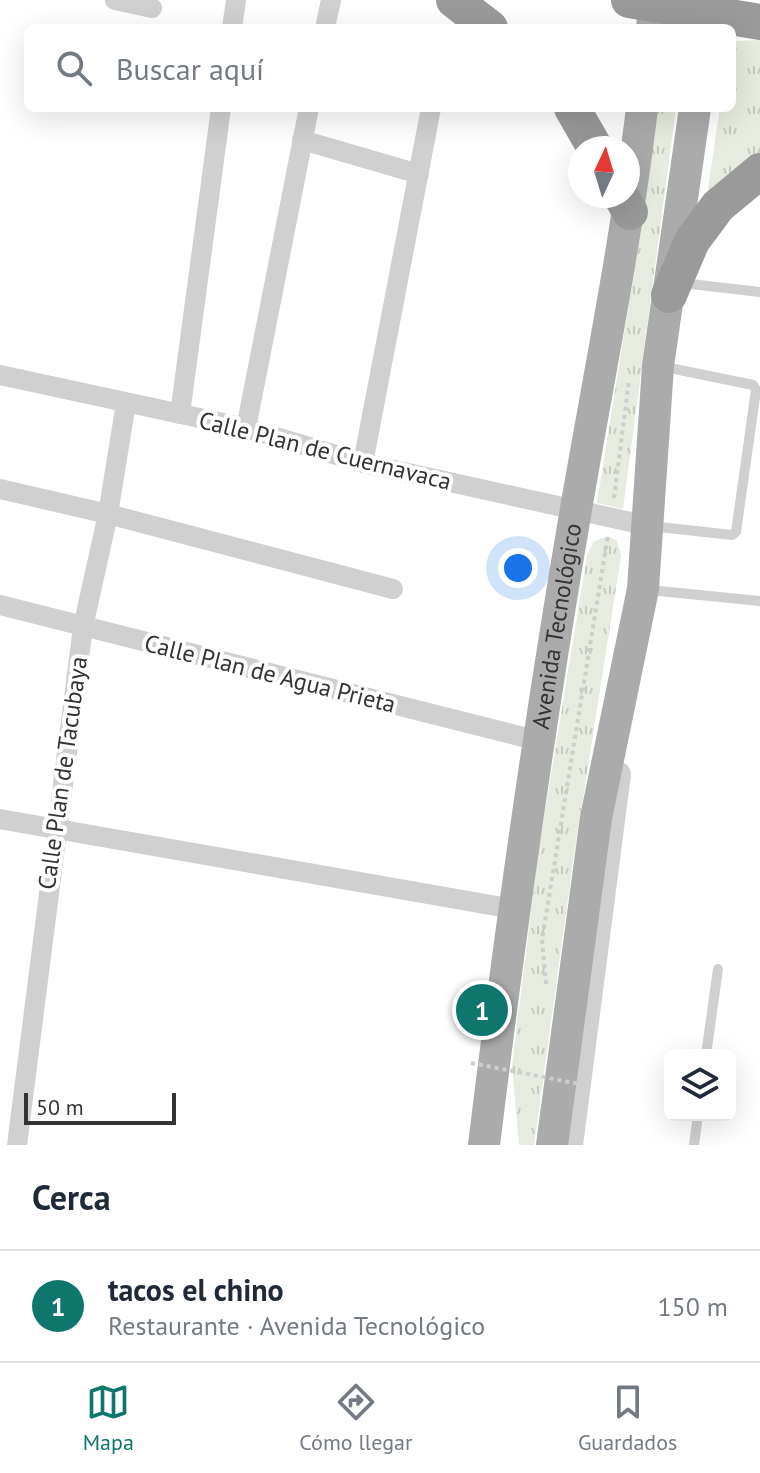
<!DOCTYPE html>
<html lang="es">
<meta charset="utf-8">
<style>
body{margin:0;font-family:"PT Sans",sans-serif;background:#f6f6f7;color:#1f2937}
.controls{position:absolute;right:24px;bottom:24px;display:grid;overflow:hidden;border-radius:12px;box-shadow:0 8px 32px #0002}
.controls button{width:72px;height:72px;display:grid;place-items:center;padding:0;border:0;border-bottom:2px solid #e0e1e3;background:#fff;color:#1f2937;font:40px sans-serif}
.compass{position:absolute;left:568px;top:136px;width:72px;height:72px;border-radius:50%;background:#fff;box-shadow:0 8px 32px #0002;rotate:4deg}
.scale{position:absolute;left:24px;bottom:20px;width:152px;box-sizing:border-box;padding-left:8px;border:4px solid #333;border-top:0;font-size:22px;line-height:28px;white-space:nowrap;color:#333;-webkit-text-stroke:6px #fff;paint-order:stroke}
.you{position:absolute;left:518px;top:568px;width:28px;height:28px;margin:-20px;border:6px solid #fff;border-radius:50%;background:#1a73e8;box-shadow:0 0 0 12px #1a73e833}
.badge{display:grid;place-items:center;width:52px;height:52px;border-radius:50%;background:#0f766e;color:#fff;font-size:26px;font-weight:700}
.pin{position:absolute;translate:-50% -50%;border:4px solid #fff;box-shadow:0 2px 8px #0006}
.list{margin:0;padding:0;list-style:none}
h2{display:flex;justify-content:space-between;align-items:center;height:104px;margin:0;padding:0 32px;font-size:34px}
h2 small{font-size:26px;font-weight:400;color:#747a83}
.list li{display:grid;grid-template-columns:52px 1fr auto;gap:24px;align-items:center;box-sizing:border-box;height:112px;padding:0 32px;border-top:2px solid #e0e1e3}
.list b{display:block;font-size:30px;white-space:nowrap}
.list p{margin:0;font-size:26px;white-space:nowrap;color:#747a83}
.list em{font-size:26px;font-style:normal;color:#747a83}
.icon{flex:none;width:44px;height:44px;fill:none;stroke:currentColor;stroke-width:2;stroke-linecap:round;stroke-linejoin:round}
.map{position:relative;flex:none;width:760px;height:1145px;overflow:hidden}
.search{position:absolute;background:#fff;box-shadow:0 8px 32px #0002;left:24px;right:24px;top:24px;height:88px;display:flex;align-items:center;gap:20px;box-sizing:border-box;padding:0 28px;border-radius:12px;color:#747a83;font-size:30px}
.sheet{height:216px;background:#fff}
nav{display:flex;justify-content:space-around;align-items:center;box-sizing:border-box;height:112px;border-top:2px solid #e0e1e3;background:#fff;font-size:22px;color:#747a83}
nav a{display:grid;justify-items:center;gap:4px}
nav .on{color:#0f766e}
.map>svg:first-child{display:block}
.park{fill:url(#park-tufts)}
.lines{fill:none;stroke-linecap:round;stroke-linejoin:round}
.path{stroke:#cdcdcd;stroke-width:4;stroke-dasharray:4 4;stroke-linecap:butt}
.service{stroke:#d0d0d0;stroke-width:10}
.minor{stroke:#d0d0d0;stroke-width:20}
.tertiary{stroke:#d0d0d0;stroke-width:24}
.primary{stroke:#ababab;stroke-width:32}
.motorway{stroke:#9a9a9a;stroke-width:36}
.path-bridge{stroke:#cdcdcd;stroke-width:4;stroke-dasharray:4 4;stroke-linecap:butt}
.labels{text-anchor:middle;stroke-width:8;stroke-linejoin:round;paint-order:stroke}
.street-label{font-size:24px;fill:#333;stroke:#fff}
</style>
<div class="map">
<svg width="760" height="1145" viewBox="0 0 760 1145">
<defs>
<pattern id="park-tufts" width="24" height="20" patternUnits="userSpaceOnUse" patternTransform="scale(2)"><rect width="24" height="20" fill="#e6ecdf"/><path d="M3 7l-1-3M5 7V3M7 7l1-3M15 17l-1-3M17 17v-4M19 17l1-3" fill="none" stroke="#c6cbc0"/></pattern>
</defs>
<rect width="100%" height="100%" fill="#fff"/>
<g class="park">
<polygon points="760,40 760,157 705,208 720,108 732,108 732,41"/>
<polygon points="657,108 676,108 623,509 597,503 648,184"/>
<polygon points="608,536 617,541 621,556 573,862 534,1145 519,1145 512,1066 538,854 587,556 593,542"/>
</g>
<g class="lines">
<g class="path">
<polyline points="614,498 629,380"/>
<polyline points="546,984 542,940 608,535"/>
</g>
<g class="service">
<polyline points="682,283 760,292"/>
<polyline points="650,526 732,535 736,532 756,390 753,385 660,366"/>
<polyline points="649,590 760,601"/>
<polyline points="706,1055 718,969"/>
<polyline points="694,1145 698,1115"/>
</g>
<g class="minor">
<polyline points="115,0 152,8"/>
<polyline points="232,28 236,0"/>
<polyline points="325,28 331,0"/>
<polyline points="302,140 419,174"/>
<polyline points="0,375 246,428 363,463 649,526"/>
<polyline points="180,414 221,108"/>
<polyline points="246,428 309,108"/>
<polyline points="363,463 431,108"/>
<polyline points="0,489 108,514 393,589"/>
<polyline points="0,605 539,741"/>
<polyline points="0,819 514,909"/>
<polyline points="17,1145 83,627 108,514 126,403"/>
</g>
<polyline class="tertiary" points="571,1145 619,774"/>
<g class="primary">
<polyline points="652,28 655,0"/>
<path id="s1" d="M484 1145C510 932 540 720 576 509 599 375 626 243 642 108"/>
<polyline points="552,1145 596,818 643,589 658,366 695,108"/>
</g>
<g class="motorway">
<polyline points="454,0 490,28"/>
<polyline points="629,0 760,22"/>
<polyline points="572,108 595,148"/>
<polyline points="621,196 630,212"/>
<polyline points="669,295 692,241 718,206 760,171"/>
</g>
<polyline class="path-bridge" points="471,1063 585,1085"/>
</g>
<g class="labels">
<g class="street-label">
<text transform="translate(325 451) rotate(14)" y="8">Calle Plan de Cuernavaca</text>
<text dy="8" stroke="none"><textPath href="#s1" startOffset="524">Avenida Tecnológico</textPath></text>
<text transform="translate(270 674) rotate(14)" y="8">Calle Plan de Agua Prieta</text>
<text transform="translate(63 773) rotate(-82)" y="8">Calle Plan de Tacubaya</text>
</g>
</g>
</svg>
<div class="controls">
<button><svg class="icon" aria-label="layers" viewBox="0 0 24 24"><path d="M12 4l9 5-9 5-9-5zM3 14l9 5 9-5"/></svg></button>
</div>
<svg class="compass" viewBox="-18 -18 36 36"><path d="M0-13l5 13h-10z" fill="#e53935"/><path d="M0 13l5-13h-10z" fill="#747a83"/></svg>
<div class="scale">50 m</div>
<div class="you"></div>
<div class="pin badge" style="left:482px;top:1010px">1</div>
<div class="search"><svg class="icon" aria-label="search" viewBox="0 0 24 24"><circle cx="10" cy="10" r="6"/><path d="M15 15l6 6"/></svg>Buscar aquí</div>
</div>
<section class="sheet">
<h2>Cerca<small></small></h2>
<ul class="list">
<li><span class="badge">1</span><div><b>tacos el chino</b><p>Restaurante · Avenida Tecnológico</p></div><em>150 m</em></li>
</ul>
</section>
<nav>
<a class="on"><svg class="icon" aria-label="map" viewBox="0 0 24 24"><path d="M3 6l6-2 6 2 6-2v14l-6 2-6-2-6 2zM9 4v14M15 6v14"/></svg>Mapa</a>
<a><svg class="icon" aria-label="directions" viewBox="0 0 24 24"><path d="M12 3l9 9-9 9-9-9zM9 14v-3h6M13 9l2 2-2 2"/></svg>Cómo llegar</a>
<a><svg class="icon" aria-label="saved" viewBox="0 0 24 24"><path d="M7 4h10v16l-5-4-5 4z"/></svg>Guardados</a>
</nav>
